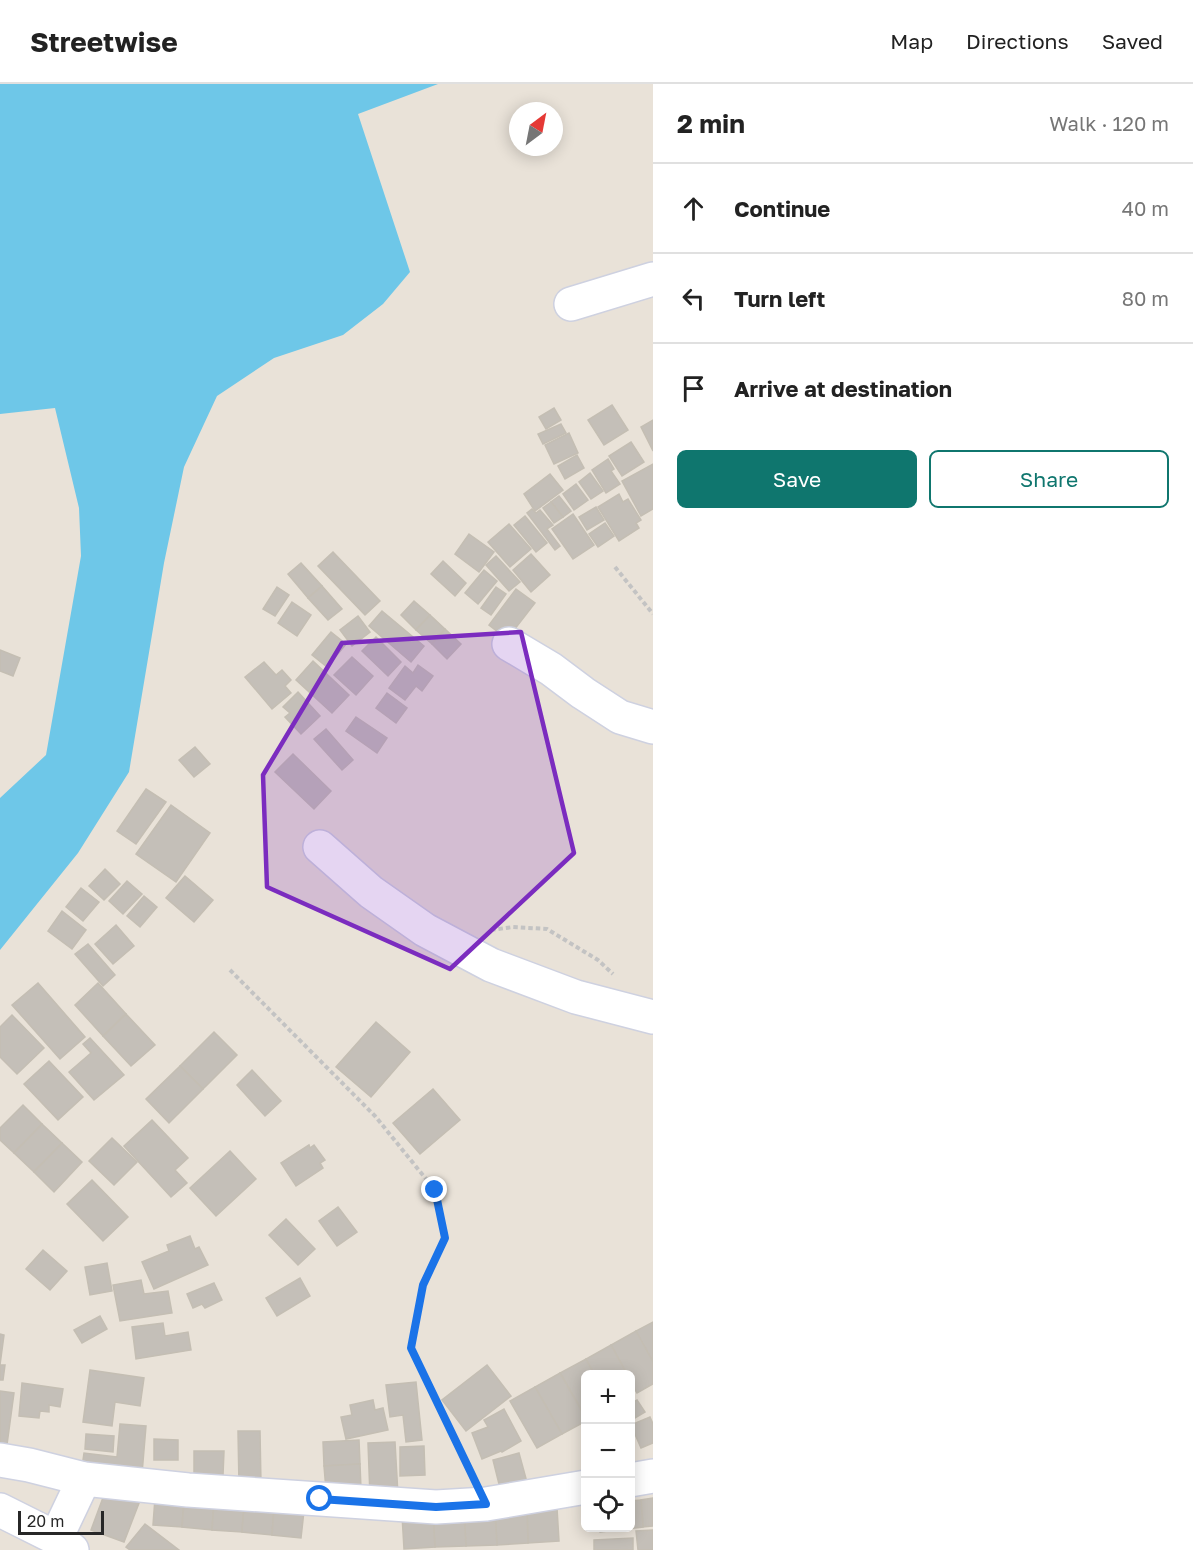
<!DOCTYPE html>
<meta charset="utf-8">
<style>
body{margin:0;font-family:"Golos Text",sans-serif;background:#f2f2f2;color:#222}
.controls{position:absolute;right:18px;bottom:18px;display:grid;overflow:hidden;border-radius:9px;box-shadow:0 3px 15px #0003}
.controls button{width:54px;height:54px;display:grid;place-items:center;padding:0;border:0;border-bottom:2px solid #e0e0e0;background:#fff;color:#222;font:30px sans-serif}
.compass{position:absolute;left:509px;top:18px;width:54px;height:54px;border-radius:50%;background:#fff;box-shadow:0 3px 15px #0003;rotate:32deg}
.scale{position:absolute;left:18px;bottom:15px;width:86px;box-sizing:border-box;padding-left:6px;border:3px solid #272727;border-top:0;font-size:16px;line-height:21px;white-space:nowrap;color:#272727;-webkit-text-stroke:4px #fff;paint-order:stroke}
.stop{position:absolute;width:18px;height:18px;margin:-14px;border:4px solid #1a73e8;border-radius:50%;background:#fff}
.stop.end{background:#1a73e8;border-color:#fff;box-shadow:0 2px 6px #0008}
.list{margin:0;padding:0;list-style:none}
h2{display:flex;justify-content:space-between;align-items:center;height:78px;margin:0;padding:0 24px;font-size:26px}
h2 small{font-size:20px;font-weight:400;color:#767676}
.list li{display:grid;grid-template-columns:39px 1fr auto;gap:18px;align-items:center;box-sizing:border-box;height:90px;padding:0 24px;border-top:2px solid #e0e0e0}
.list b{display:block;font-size:22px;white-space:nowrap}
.list em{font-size:20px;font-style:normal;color:#767676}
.actions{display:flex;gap:12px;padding:18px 24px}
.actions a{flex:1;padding:14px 0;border:2px solid #0f766e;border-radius:9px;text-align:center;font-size:21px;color:#0f766e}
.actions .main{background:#0f766e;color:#fff}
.icon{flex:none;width:33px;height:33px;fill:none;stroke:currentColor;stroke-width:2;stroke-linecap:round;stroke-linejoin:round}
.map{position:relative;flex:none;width:653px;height:1466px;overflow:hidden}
header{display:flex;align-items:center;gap:36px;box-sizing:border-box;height:84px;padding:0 30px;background:#fff;border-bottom:2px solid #e0e0e0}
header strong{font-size:28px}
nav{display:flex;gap:33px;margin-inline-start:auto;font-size:21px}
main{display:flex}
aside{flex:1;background:#fff}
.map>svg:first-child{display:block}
.water{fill:#6ec7e8}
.building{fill:#c4bfb8;stroke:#c4beb3;stroke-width:1.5}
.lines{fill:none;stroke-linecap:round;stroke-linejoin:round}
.street-casing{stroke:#ced1e0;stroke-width:36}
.path{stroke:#c3c3c3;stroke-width:4;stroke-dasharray:4.5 3;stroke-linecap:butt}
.street{stroke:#fff;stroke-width:33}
.route{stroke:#1a73e8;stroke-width:8}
.marked{fill:#7b2cbf;fill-opacity:0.2;stroke:#7b2cbf;stroke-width:4.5;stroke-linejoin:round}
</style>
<header>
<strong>Streetwise</strong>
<nav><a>Map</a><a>Directions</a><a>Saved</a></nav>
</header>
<main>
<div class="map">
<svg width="653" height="1466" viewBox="0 0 653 1466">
<rect width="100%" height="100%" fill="#e9e2d8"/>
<polygon class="water" points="0,0 438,0 358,30 410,188 383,220 343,251 274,274 217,312 184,383 164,479 129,688 78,769 0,866 0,714 46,671 81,472 79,424 55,324 0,330"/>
<g class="building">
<polygon points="612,321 628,346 604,361 588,336"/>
<polygon points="554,324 561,336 546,345 539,333"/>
<polygon points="653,336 653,367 641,343"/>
<polygon points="561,340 566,349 543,360 538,350"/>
<polygon points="569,349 578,369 554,380 545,361"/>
<polygon points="631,358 644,378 622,392 609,372"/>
<polygon points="577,371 584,384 565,395 558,382"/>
<polygon points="608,375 614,385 611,387 620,400 606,409 592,386"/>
<polygon points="653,380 653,425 641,432 622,397"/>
<polygon points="590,389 603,407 591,415 579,398"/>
<polygon points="550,390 563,406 535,427 524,410"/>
<polygon points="576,400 588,416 574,426 563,410"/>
<polygon points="619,410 623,418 628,415 641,436 636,439 639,444 619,457 598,423"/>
<polygon points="559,412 571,427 563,433 551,418"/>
<polygon points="551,418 563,433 554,439 543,424"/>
<polygon points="596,423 604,436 587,446 579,433"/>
<polygon points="532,425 536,429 540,426 553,441 547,445 560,462 555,466 527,429"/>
<polygon points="573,430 594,461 573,475 552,445"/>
<polygon points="525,432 547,459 536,468 514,441"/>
<polygon points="605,439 614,452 598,463 589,450"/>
<polygon points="509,440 531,465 510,483 488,458"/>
<polygon points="469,450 494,468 479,488 455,470"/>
<polygon points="333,468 380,517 365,531 318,482"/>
<polygon points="531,470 550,491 531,508 513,486"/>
<polygon points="496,472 520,498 509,507 486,481"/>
<polygon points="443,477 466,499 455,512 431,490"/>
<polygon points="301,479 322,502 308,514 288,490"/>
<polygon points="484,486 497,497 478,520 465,509"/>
<polygon points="322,502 342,525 328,536 308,514"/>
<polygon points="277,503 289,511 275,532 263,525"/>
<polygon points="496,503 506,510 491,531 481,524"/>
<polygon points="516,505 535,519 507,555 489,541"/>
<polygon points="414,517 430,531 416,546 401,531"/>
<polygon points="292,518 311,531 297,552 278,539"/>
<polygon points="382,527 424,562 411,578 369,542"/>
<polygon points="430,531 445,545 432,560 416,546"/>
<polygon points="358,532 370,548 352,562 340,546"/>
<polygon points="445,545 461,560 447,575 432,560"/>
<polygon points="331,548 346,560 327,583 312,571"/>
<polygon points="376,553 401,578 388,592 362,567"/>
<polygon points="0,566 20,574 13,592 0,587"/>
<polygon points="352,573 373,592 356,611 334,591"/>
<polygon points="313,577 349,611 332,629 296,596"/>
<polygon points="264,578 276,591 282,586 291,596 285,602 291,609 272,625 245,593"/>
<polygon points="418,581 433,592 422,607 416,602 405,616 389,604 405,582 413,589"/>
<polygon points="298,608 320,632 301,650 285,633 290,629 283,623"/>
<polygon points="387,609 407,624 396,639 376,624"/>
<polygon points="356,633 387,654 377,669 346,647"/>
<polygon points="326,645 353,676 342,686 314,655"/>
<polygon points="195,663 210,680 194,693 179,676"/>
<polygon points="293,670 331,707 314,725 275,688"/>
<polygon points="146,705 166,718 136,760 117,747"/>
<polygon points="171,721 210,749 176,798 136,770"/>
<polygon points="105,785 120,800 104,816 89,802"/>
<polygon points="185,792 213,816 194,838 166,814"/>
<polygon points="127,797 142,810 123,830 109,817"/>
<polygon points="81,804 99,818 83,837 66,823"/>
<polygon points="144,812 157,823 140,843 127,832"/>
<polygon points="62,827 86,846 72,865 48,847"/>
<polygon points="116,841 134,862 113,880 95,860"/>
<polygon points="88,860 115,891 103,902 75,870"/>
<polygon points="38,899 85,953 60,975 12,921"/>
<polygon points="98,899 126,930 103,952 75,921"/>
<polygon points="126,930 155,961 131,982 103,952"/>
<polygon points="12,931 44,964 17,990 0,973 0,943"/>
<polygon points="376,938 410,968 371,1013 336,983"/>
<polygon points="214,948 237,971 203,1005 180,982"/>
<polygon points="90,954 124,991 94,1016 69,988 91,969 83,960"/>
<polygon points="49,977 83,1013 58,1036 24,1000"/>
<polygon points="180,982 203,1005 169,1039 146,1015"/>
<polygon points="252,986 281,1017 265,1032 237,1001"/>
<polygon points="433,1005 460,1036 420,1070 393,1039"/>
<polygon points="23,1021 42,1040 14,1069 0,1056 0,1044"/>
<polygon points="152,1036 188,1074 175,1086 187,1099 171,1113 124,1062"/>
<polygon points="42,1040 62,1059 34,1088 14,1069"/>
<polygon points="112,1054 137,1078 114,1101 89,1077"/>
<polygon points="62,1059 82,1078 54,1108 34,1088"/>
<polygon points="309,1061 310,1064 314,1061 325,1076 320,1079 323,1084 296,1102 281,1079"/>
<polygon points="230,1067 256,1095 216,1132 190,1104"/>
<polygon points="92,1096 128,1133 103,1157 67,1120"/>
<polygon points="338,1123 357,1148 337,1162 319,1137"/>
<polygon points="286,1135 315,1165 298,1181 269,1151"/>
<polygon points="190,1152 195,1165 199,1163 208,1181 154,1205 142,1178 169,1167 167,1161"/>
<polygon points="43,1166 67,1187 50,1206 26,1185"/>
<polygon points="107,1179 112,1207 90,1211 85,1183"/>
<polygon points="300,1194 310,1212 277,1232 266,1214"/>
<polygon points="141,1196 144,1210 168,1207 172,1229 120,1237 113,1201"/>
<polygon points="214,1199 222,1216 205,1224 202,1220 193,1224 187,1210"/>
<polygon points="100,1232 107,1245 82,1259 74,1246"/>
<polygon points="653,1238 653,1278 636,1247"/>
<polygon points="163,1239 165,1252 188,1248 191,1266 136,1275 132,1243"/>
<polygon points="636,1247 653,1278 653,1300 637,1309 630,1297 630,1290 627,1290 611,1261"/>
<polygon points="0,1250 4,1251 0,1281 5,1281 3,1296 0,1296"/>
<polygon points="611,1261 627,1290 594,1290 586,1275"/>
<polygon points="586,1275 594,1290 586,1290 586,1334 560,1289"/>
<polygon points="487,1281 511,1312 466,1347 442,1316"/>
<polygon points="90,1286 144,1294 140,1322 115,1318 112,1342 83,1338"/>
<polygon points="560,1289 586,1334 586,1337 562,1350 535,1303"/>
<polygon points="416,1298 422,1356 406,1358 403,1331 390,1333 386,1301"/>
<polygon points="22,1299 63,1305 60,1323 49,1321 49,1328 40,1327 39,1334 19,1332"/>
<polygon points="535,1303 562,1350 537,1364 510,1317"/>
<polygon points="0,1307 14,1309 6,1368 0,1367"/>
<polygon points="373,1316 375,1326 383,1324 388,1346 346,1355 341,1333 352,1331 350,1321"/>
<polygon points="637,1316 645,1328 630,1337 630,1320"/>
<polygon points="504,1325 521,1357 502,1368 501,1367 482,1375 472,1349 488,1343 484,1336"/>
<polygon points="650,1333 653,1340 653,1359 641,1364 631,1341"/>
<polygon points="120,1340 146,1342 142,1390 82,1383 84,1369 117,1373"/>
<polygon points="238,1347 260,1347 261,1400 239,1401"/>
<polygon points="86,1350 114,1352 113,1368 85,1365"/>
<polygon points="154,1355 178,1356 178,1376 154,1376"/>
<polygon points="359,1356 360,1380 324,1382 323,1358"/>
<polygon points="395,1358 398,1411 370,1412 368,1359"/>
<polygon points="424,1362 425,1391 400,1392 400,1363"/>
<polygon points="194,1367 224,1367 223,1391 194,1391"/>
<polygon points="519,1369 528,1402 501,1408 493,1376"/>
<polygon points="360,1380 361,1405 326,1406 324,1382"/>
<polygon points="121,1407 141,1414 124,1458 91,1446 104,1411 117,1416"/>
<polygon points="155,1414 184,1417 182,1443 153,1441"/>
<polygon points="653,1414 653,1442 643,1443 641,1416"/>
<polygon points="641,1416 643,1443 600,1448 599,1444 630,1444 630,1417"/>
<polygon points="184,1417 214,1419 212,1446 182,1443"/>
<polygon points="214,1419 244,1422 242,1448 212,1446"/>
<polygon points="244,1422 274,1424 272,1451 242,1448"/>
<polygon points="274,1424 304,1427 301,1454 272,1451"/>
<polygon points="557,1424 559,1457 528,1459 527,1425"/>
<polygon points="527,1425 528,1459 497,1461 495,1427"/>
<polygon points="495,1427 497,1461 466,1462 464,1428"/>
<polygon points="464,1428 466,1462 435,1463 433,1430"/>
<polygon points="433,1430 435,1463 404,1465 402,1431"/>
<polygon points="145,1440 179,1466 130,1466 126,1463"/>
<polygon points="653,1446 653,1466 638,1466 636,1447"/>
<polygon points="633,1454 633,1466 594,1466 594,1456"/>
</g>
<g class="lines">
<g class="street-casing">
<g id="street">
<polyline points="571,220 653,195"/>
<polyline points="509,560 551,585 583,609 620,633 653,643"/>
<polyline points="320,763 371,808 425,846 491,881 576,913 653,933"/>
<polyline points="0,1376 29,1381 84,1395 188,1406 436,1423 486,1420 586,1403"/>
<polyline points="630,1396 653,1392"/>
<polyline points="0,1426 56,1454 72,1466"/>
<polyline points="56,1454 84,1395"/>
</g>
</g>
<g class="path">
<polyline points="615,483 653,530"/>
<polyline points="491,846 513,843 547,845 598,876 613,890"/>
<polyline points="230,886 375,1032 435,1106 445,1154 423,1201 412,1264 473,1392"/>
</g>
<use href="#street" class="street"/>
</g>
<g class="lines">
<polyline class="route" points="320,1415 436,1423 486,1420 411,1264 423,1201 445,1154 435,1106"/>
</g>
<path class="marked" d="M521 548 574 769 450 885 267 803 263 691 342 559Z"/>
</svg>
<div class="controls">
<button>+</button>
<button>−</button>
<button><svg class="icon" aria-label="locate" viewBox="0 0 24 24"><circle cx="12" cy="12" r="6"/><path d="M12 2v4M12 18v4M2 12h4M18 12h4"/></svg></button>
</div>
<svg class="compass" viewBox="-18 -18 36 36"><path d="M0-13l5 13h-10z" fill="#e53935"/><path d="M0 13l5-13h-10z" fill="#767676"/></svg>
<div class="scale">20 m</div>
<div class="stop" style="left:320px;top:1415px"></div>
<div class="stop end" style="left:435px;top:1106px"></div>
</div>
<aside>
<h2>2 min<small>Walk · 120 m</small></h2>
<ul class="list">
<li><svg class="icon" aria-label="ahead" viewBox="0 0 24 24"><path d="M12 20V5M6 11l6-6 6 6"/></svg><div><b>Continue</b></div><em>40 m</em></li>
<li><svg class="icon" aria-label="left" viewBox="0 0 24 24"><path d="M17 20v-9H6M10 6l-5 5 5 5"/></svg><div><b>Turn left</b></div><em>80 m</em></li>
<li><svg class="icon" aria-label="arrive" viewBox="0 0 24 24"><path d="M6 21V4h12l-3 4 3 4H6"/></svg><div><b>Arrive at destination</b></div></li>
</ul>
<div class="actions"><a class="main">Save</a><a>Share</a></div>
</aside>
</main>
